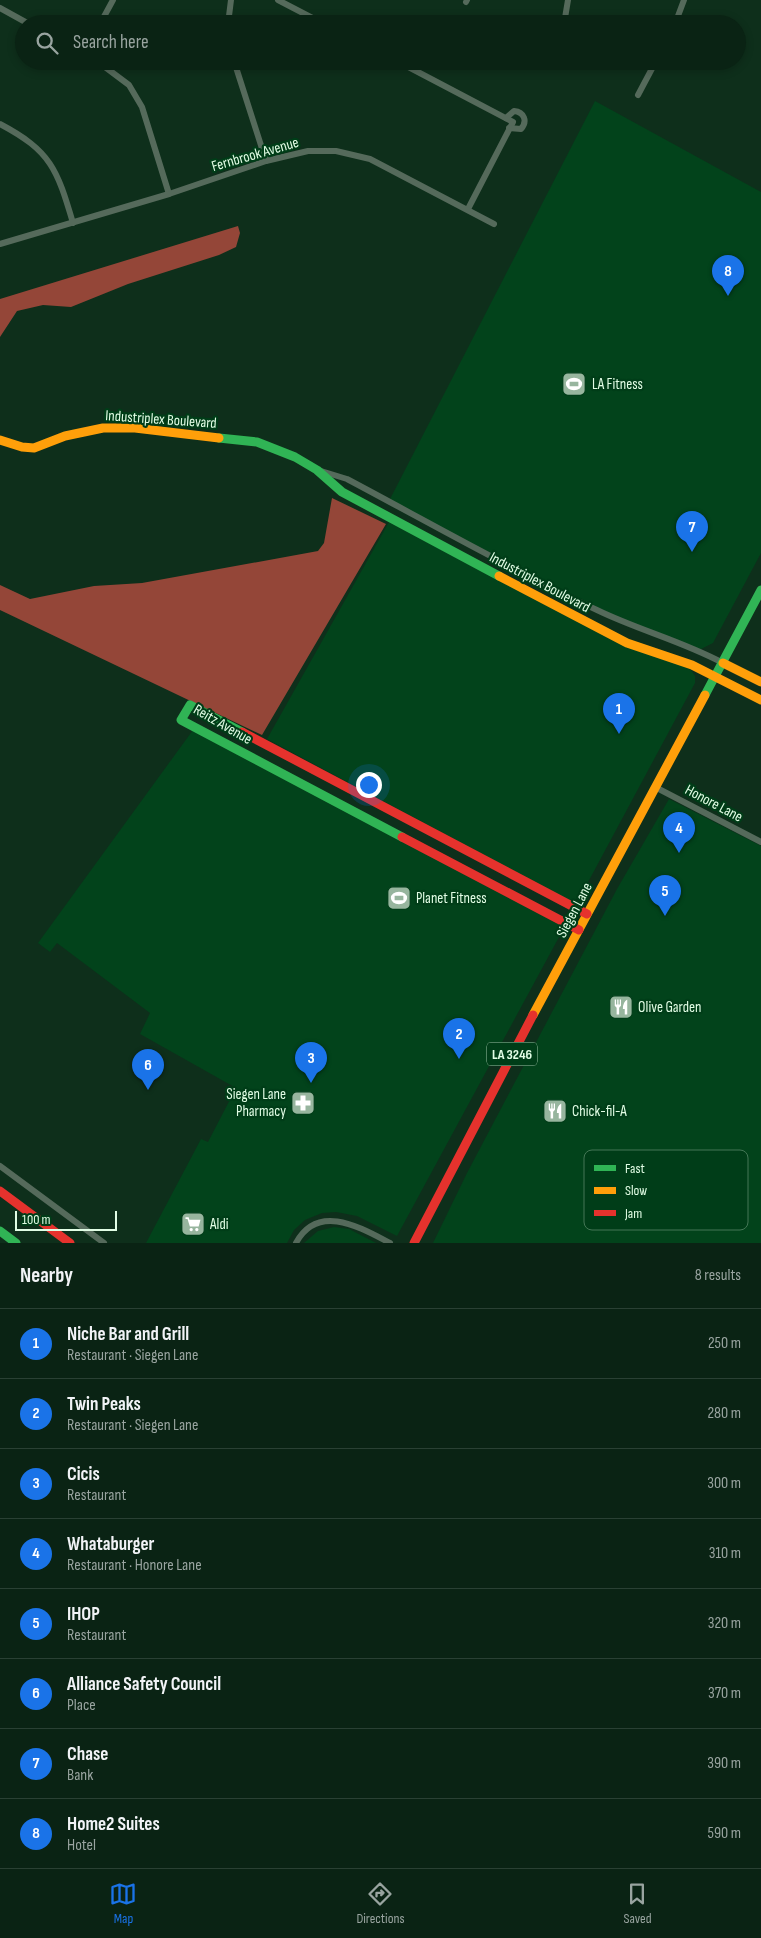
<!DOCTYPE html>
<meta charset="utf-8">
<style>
body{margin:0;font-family:"Sofia Sans Condensed",sans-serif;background:#182f22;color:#f1f3f6}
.scale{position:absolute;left:15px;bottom:12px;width:102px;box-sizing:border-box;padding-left:5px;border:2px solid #e1fde5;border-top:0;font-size:14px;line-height:18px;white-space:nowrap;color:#e1fde5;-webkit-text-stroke:4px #003d18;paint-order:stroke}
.you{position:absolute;left:368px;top:784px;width:18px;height:18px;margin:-12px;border:4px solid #fff;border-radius:50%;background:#1a73e8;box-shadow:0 0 0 8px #1a73e833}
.badge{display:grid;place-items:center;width:32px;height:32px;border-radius:50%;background:#1a73e8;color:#fff;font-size:16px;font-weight:700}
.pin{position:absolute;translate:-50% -41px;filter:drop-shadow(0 1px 2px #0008)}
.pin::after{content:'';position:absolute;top:26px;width:18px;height:15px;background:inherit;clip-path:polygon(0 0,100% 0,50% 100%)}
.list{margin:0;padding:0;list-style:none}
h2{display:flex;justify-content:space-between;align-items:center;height:65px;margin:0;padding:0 20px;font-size:21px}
h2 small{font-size:16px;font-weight:400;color:#99a4a0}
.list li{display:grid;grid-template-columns:32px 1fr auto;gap:15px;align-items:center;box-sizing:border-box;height:70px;padding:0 20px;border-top:1px solid #2a4034}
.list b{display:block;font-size:19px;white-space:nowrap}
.list p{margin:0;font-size:16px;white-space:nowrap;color:#99a4a0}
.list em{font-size:16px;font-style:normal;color:#99a4a0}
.icon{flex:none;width:28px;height:28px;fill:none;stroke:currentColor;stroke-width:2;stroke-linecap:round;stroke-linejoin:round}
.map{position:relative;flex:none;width:761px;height:1243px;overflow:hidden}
.search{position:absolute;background:#0a2314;box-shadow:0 2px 8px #0003;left:15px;right:15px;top:15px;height:55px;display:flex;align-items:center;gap:12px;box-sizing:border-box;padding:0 18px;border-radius:28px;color:#99a4a0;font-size:19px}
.sheet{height:625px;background:#0a2314}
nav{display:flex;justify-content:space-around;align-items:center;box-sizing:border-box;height:70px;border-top:1px solid #2a4034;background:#0a2314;font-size:14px;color:#99a4a0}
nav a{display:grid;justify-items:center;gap:2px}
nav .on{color:#1a73e8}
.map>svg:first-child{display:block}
.built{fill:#02431b}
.forest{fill:#944638}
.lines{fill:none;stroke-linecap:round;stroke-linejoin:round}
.street{stroke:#556a5b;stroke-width:6}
.fast{stroke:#30b455;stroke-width:9}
.slow{stroke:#ff9f0a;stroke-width:9}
.jam{stroke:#e5322d;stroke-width:9}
.labels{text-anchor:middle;stroke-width:4.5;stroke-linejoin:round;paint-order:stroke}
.shield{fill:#003d18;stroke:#9ec3a8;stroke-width:1}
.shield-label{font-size:14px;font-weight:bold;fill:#e1fde5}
.street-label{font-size:15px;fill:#e1fde5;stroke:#003d18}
.poi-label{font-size:15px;fill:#e1fde5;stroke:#003d18;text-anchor:start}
.key{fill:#003d18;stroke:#447756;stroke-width:1}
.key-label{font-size:14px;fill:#e1fde5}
</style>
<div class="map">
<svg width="761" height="1243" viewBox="0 0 761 1243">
<rect width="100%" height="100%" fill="#0e2f1b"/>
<g class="built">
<polygon points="595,101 761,192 761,553 713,643 699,650 640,629 389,501"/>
<polygon points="389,522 616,642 680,664 691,670 695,676 695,683 579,899 568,900 267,739"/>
<polygon points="193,730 565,926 397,1236 357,1216 336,1212 322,1213 305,1220 294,1230 287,1243 146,1243 201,1139 208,1142 236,1088 140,1034 150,1013 57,943 50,952 38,943"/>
<polygon points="669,799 761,846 761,1243 433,1243 467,1173 617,889"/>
<polygon points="334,1227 349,1229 376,1243 304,1243 318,1231"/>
</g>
<g class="forest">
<polygon points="238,226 240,233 236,247 219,255 128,284 71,307 43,305 17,311 0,337 0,299"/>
<polygon points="332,498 386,524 262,735 0,610 0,585 30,599 94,586 142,583 318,551 324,543"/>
</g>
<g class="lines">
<g class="street">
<polyline points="278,0 324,24"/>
<polyline points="466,2 467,0"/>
<polyline points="0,8 29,24"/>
<polyline points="100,24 113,0"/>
<polyline points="228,24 231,0"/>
<polyline points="564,24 568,0"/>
<polyline points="675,24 684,0"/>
<polyline points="97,61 129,85 142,107 169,194"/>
<polyline points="234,61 266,161"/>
<polyline points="397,61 513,122 468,209"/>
<polyline points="638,95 656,61"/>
<path d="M506 118 514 111C524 112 528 121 521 129L509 128"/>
<path d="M0 124C51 151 57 169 73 223"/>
<polyline points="0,244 169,194 266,161 308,151 336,151 370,159 494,224"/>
<path d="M321 471 347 479C430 523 512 570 597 610 638 630 682 641 723 663"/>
<polyline points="655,787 761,842"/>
<polyline points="0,1166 104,1243"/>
<path d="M296 1243C318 1202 361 1228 390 1243"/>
</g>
<g class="fast">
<polyline points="219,438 257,442 295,457 317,470 342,492 499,576"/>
<polyline points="705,695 761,590"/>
<polyline points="242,732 190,705 181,720 402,837"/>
<polyline points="0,1231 16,1243"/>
</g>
<g class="slow">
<polyline points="0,440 22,447 34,448 65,436 103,428 135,428 219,438"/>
<polyline points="499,576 627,643 692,665 761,700"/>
<polyline points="723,663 761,682"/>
<polyline points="533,1015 705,695"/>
</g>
<g class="jam">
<polyline points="242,732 587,914"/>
<polyline points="402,837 579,930"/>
<polyline points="0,1191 70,1243"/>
<polyline points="414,1243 533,1015"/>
</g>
</g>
<defs>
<g id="stadium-square" transform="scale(1.25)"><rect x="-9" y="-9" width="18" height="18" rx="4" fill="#97b59e" stroke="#003d18"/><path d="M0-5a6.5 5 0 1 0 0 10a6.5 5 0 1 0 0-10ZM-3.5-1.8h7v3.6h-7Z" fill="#fff"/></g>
<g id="restaurant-square" transform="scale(1.25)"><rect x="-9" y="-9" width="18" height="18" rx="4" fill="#97b59e" stroke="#003d18"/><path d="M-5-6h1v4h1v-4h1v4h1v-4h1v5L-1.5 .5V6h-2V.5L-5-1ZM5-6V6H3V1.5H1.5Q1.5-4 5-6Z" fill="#fff"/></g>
<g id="pharmacy-square" transform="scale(1.25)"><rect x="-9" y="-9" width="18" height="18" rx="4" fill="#97b59e" stroke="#003d18"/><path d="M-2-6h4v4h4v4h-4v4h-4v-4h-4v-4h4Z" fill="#fff"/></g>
<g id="supermarket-square" transform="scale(1.25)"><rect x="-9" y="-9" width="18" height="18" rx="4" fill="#97b59e" stroke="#003d18"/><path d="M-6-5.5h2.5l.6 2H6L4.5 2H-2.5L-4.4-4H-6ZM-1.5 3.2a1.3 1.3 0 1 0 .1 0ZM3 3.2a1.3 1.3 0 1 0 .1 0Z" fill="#fff"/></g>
</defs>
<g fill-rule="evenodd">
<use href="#stadium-square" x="574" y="384"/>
<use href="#stadium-square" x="399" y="898"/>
<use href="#restaurant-square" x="621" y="1007"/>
<use href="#pharmacy-square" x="303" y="1103"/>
<use href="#restaurant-square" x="555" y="1111"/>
<use href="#supermarket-square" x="193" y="1224"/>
</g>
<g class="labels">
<rect class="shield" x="487" y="1042.5" width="50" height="23" rx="4"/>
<g class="shield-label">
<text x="512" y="1059">LA 3246</text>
</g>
<g class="street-label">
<text transform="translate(255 154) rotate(-16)" y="5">Fernbrook Avenue</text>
<text transform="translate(161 419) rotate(4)" y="5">Industriplex Boulevard</text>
<text transform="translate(540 582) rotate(28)" y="5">Industriplex Boulevard</text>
<text transform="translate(223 724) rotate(30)" y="5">Reitz Avenue</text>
<text transform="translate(714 803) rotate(28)" y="5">Honore Lane</text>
<text transform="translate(574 910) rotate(-62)" y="5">Siegen Lane</text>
</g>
<g class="poi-label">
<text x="592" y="389">LA Fitness</text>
<text x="416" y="903">Planet Fitness</text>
<text x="638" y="1012">Olive Garden</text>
<text x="286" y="1099" text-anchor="end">Siegen Lane<tspan x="286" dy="17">Pharmacy</tspan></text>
<text x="572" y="1116">Chick-fil-A</text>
<text x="210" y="1229">Aldi</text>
</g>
</g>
<rect x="584" y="1150" width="164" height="80" rx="8" class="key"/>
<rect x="594" y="1165" width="22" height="6" fill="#30b455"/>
<rect x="594" y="1187" width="22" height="7" fill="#ff9f0a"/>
<rect x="594" y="1210" width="22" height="6" fill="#e5322d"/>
<g class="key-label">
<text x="625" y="1173">Fast</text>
<text x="625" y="1195">Slow</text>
<text x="625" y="1218">Jam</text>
</g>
</svg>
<div class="scale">100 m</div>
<div class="you"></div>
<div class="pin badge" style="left:619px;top:734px">1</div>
<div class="pin badge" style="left:459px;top:1059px">2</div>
<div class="pin badge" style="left:311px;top:1083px">3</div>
<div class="pin badge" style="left:679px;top:853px">4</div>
<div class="pin badge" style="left:665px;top:916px">5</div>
<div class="pin badge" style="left:148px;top:1090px">6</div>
<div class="pin badge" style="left:692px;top:552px">7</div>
<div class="pin badge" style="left:728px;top:296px">8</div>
<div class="search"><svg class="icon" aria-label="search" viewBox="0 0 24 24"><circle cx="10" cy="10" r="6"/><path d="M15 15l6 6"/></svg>Search here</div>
</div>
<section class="sheet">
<h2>Nearby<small>8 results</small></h2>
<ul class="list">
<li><span class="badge">1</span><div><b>Niche Bar and Grill</b><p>Restaurant · Siegen Lane</p></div><em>250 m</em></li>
<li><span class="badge">2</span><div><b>Twin Peaks</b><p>Restaurant · Siegen Lane</p></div><em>280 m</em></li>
<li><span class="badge">3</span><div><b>Cicis</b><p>Restaurant</p></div><em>300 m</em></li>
<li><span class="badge">4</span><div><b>Whataburger</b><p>Restaurant · Honore Lane</p></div><em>310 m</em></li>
<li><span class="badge">5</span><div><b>IHOP</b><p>Restaurant</p></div><em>320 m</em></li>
<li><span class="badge">6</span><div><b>Alliance Safety Council</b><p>Place</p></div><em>370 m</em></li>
<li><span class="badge">7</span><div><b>Chase</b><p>Bank</p></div><em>390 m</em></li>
<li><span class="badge">8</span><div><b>Home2 Suites</b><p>Hotel</p></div><em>590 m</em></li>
</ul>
</section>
<nav>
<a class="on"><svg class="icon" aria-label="map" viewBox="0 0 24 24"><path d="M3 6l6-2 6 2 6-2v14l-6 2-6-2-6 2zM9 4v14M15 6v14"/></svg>Map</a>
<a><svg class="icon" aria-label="directions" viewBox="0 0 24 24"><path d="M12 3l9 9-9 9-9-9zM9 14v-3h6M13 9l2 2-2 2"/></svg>Directions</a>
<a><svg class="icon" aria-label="saved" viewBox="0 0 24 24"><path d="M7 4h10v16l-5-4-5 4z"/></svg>Saved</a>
</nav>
